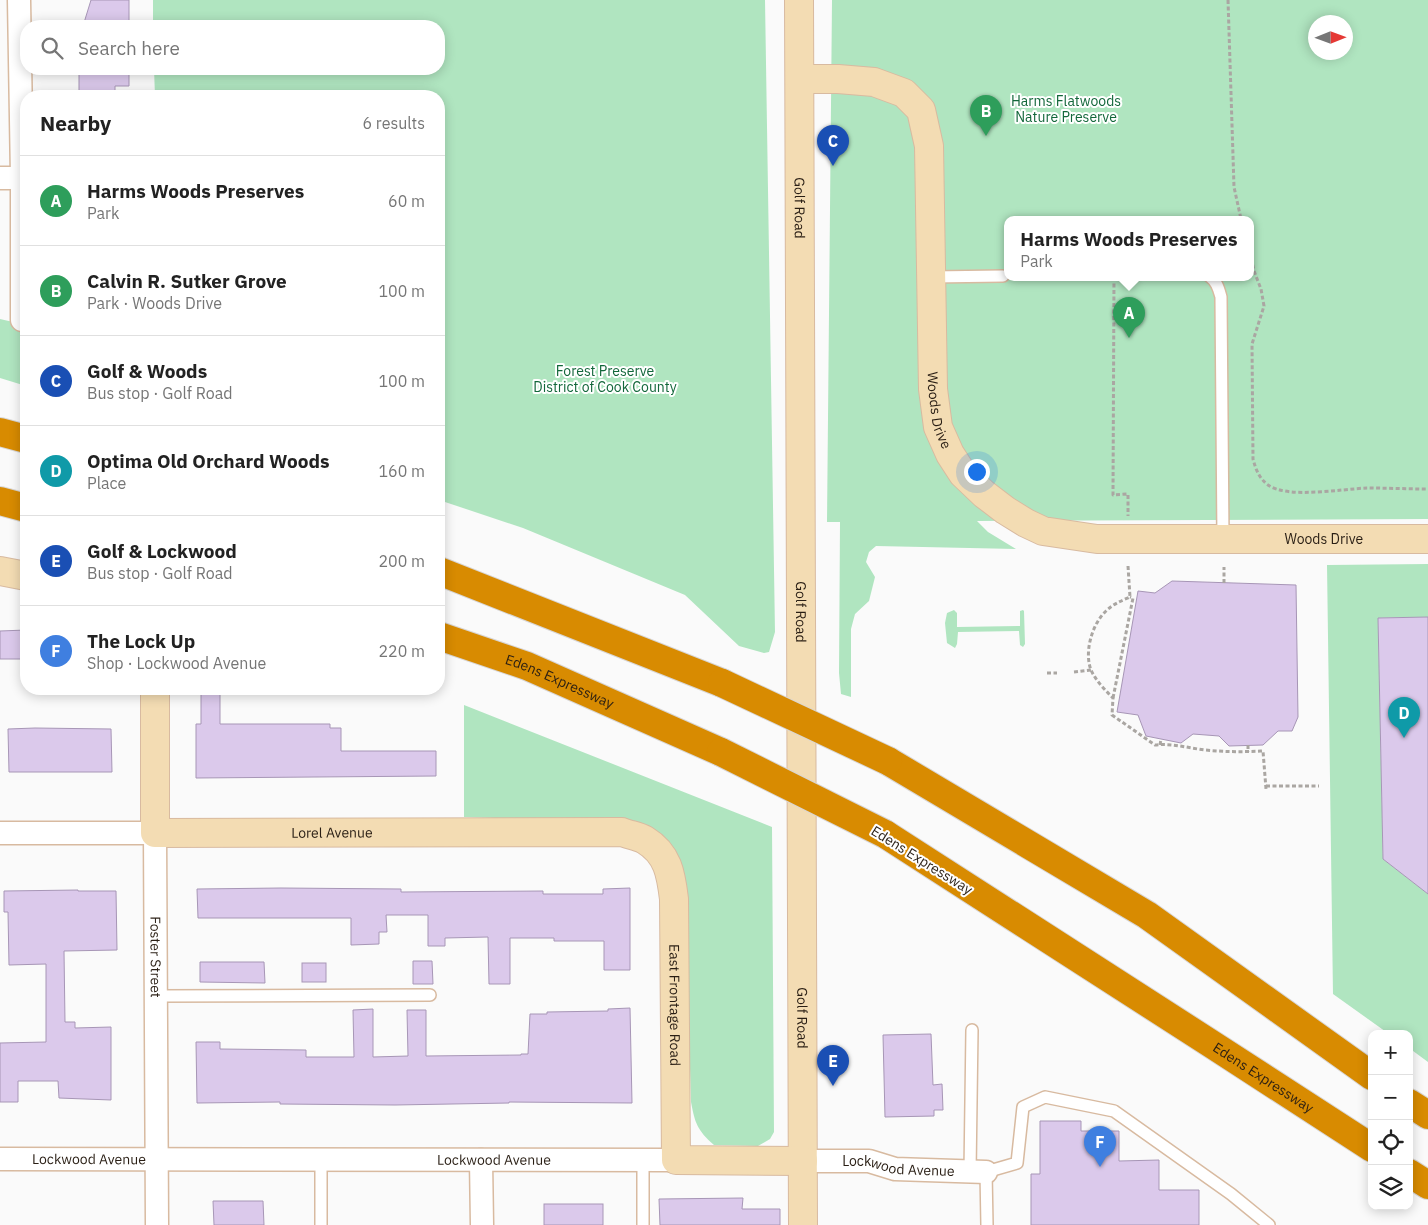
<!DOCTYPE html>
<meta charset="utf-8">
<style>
body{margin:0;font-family:"IBM Plex Sans",sans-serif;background:#f6f6f6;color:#222}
.controls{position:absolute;right:15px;bottom:15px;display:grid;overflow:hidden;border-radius:10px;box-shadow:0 2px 12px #0003}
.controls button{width:45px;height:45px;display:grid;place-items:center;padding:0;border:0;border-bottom:1px solid #e0e0e0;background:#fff;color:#222;font:25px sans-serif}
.compass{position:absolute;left:1308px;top:15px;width:45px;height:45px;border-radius:50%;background:#fff;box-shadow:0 2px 12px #0003;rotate:89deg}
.you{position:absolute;left:976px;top:471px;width:18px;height:18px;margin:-12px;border:4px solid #fff;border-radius:50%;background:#1a73e8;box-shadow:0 0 0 8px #1a73e833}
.badge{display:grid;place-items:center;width:32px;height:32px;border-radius:50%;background:#b45309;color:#fff;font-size:16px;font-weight:700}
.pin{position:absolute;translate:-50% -41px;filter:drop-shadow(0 1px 2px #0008)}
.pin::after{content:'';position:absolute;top:26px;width:18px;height:15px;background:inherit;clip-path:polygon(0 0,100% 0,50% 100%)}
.popup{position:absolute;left:1004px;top:216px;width:250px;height:65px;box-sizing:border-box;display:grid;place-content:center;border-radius:10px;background:#fff;filter:drop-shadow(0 1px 4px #0005);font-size:16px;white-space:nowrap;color:#767676}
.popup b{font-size:19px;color:#222}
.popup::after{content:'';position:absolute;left:50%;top:100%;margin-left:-10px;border:10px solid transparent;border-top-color:#fff}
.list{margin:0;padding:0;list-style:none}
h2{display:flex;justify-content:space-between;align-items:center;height:65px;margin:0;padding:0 20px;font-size:21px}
h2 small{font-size:16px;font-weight:400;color:#767676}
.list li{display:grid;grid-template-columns:32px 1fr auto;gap:15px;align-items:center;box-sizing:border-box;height:90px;padding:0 20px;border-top:1px solid #e0e0e0}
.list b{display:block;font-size:19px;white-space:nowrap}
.list p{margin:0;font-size:16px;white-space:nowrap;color:#767676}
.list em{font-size:16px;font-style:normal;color:#767676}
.icon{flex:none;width:28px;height:28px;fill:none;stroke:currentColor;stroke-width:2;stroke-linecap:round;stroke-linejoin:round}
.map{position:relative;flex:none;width:1428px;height:1225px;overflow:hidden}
.search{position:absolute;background:#fff;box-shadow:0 2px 12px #0003;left:20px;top:20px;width:425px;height:55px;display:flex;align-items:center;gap:12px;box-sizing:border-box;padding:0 18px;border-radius:20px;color:#767676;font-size:19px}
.panel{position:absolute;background:#fff;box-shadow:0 2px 12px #0003;left:20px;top:90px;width:425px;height:605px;border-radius:20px}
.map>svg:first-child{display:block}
.green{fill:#b0e5c0;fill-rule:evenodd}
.building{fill:#dbc9eb;stroke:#a796b6}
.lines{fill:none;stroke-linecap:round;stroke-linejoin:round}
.lane-casing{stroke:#d8baa0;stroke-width:14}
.street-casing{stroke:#d8baa0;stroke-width:25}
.secondary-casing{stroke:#d8baa0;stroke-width:30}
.highway-casing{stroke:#d8d6d5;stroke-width:30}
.path{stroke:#aaa6a2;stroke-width:3;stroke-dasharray:4 2.5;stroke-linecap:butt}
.lane{stroke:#fff;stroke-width:11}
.street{stroke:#fff;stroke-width:22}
.secondary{stroke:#f3dcb3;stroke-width:28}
.highway{stroke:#d88b01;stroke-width:28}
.highway-bridge-casing{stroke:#d8d6d5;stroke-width:30;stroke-linecap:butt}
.highway-bridge{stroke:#d88b01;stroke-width:28}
.labels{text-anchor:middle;stroke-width:4;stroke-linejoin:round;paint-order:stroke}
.park-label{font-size:14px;fill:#12673a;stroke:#fff}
.street-label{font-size:14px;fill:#291e14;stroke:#fff}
</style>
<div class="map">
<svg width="1428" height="1225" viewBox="0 0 1428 1225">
<rect width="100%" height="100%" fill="#fafafa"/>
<g class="green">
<polygon points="153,0 765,0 775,632 769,652 764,653 739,646 685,595 523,528 439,500 439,96 155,96 154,69 439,69 439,26 153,26"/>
<path d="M832 0H1428V519L977 521 988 532 1016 549 876 546 869 552 866 562 875 577 869 601 855 614 851 629V697L841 694 839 673 840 522H827ZM1316 22H1346V52H1316ZM1008 219H1250V277H1008Z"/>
<polygon points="0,319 26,325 26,386 0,378"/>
<polygon points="1428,564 1428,617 1378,618 1383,859 1428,894 1428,1062 1409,1048 1409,1034 1389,1034 1333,994 1327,565"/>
<polygon points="954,610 957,613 957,627 1020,626 1020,611 1023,610 1024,611 1025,644 1023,647 1020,645 1019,631 958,632 957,644 955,648 947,643 945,623 947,613"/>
<path d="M464 705 772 827 774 1132 770 1139 758 1146 714 1145C697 1130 695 1123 691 1102L685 900 636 823 464 817Z"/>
</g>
<g class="building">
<polygon points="91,0 129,0 129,26 83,26"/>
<polygon points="79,69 129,69 129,86 115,86 115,96 79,96"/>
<polygon points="1172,581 1296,585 1298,717 1292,731 1278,731 1263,745 1229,746 1219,736 1193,734 1181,743 1146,736 1138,715 1117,712 1138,591 1155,593"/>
<polygon points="1428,617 1428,894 1383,859 1378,618"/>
<polygon points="26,630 26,659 0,659 0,631"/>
<polygon points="201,693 220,693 220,724 330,724 330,728 341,728 341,751 436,751 436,776 196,778 196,724 201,724"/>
<polygon points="35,728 111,729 112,772 9,772 8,729"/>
<polygon points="281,888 401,889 401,892 543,891 543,894 603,894 603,889 630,888 630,970 604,970 604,941 554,941 554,938 510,938 510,984 489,984 488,937 445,938 445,946 428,946 428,915 386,915 387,932 379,932 379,944 351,945 351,918 198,918 197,889"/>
<polygon points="78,890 78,891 116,891 117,950 64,951 65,1022 75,1022 75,1028 111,1027 111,1100 59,1098 58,1081 18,1081 18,1102 0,1102 0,1043 46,1042 46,964 9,965 8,912 4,912 4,891"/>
<polygon points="413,961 432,961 433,984 413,984"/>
<polygon points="200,962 264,962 265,983 200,982"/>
<rect x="302" y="963" width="24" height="19"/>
<polygon points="630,1008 632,1103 509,1102 509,1103 395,1105 280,1104 280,1102 197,1103 196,1042 220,1042 220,1049 306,1050 306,1057 354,1057 353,1010 373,1009 373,1057 408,1056 407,1010 426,1010 426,1056 521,1055 521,1054 528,1054 530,1014 547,1014 547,1012 608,1011 608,1009"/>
<polygon points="931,1034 933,1085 942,1084 943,1110 934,1110 934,1116 885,1117 883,1035"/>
<polygon points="1040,1121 1081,1121 1081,1131 1119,1131 1119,1161 1159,1160 1159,1190 1199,1190 1199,1225 1031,1225 1031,1174 1040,1174"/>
<polygon points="743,1198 742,1209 780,1209 780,1225 660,1225 659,1199"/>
<polygon points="213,1201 263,1201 264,1225 214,1225"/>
<rect x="544" y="1204" width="59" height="21"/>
</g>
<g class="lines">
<g class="lane-casing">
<g id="lane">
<polyline points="931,277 1003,276"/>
<path d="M1210 277C1217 281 1219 290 1221 297L1223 539"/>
<polyline points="156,996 430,995"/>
<polyline points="321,1160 321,1225"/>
<polyline points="643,1160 643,1225"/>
<polyline points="970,1172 972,1030"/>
<polyline points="987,1225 986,1172 1017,1163 1023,1107 1045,1097 1114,1111 1231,1194 1269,1225"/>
</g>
</g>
<g class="street-casing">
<g id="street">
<polyline points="19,0 22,178 22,320"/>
<polyline points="0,178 22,178"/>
<path id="s1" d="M0 833H155L157 1225"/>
<path id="s2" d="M0 1159 676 1160"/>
<polyline points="481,1160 482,1225"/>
<path id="s3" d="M803 1161H869L895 1169 986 1172"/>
</g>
</g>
<g class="secondary-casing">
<g id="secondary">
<path id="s4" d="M799 0 803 1225"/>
<path id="s5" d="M800 79H838L874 82 904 93 921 110 929 146 933 389 938 427 950 454 963 474 984 494 1005 510 1026 523 1043 531 1097 539H1428"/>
<polyline points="0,571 26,576"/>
<path id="s6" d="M155 689V833L622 832C629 835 638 836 645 840 668 854 671 874 674 899L676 1160 803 1161"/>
</g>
</g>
<g class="highway-casing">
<g id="highway">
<polyline points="0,432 26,439"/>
<polyline points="0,501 26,508"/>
<polyline points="439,571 722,683"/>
<path id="s7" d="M439 636 527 666 721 752"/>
<polyline points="888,761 1147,915 1372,1076"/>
<path id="s8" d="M885 834 1213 1045 1372 1148"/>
<polyline points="1409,1103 1428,1115"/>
<polyline points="1409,1173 1428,1185"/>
</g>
</g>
<g class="path">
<polyline points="1228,0 1234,187 1241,219"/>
<path d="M1250 252 1254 271 1261 289 1264 306 1252 344 1253 459C1256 470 1259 478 1268 485 1288 499 1341 489 1367 488 1387 488 1408 489 1428 489"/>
<polyline points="1114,277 1113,495 1128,494 1128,516"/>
<path d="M1128 566 1130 597C1121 601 1113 604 1106 611 1092 624 1084 652 1091 670 1096 681 1105 690 1113 698L1112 715 1155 745C1172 743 1188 748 1205 750 1225 752 1244 752 1263 751L1266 789"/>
<polyline points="1224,583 1224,567"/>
<polyline points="1074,672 1091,670"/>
<polyline points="1047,673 1057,673"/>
<polyline points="1113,698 1133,598 1130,597"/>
<polyline points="1160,745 1161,739"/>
<polyline points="1248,745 1248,752"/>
<polyline points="1266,786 1319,786"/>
</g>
<use href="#lane" class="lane"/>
<use href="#street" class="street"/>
<use href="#secondary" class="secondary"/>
<use href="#highway" class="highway"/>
<g class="highway-bridge-casing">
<g id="highway-bridge">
<polyline points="722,683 888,761"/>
<polyline points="721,752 885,834"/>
</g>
</g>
<use href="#highway-bridge" class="highway-bridge"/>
</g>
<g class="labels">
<g class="park-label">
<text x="1066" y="106">Harms Flatwoods<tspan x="1066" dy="16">Nature Preserve</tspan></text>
<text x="605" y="376">Forest Preserve<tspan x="605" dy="16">District of Cook County</tspan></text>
</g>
<g class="street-label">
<text dy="5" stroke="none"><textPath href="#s4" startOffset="208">Golf Road</textPath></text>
<text dy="5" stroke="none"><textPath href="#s5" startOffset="432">Woods Drive</textPath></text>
<text dy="5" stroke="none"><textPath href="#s5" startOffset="882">Woods Drive</textPath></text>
<text dy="5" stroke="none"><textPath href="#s4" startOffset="612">Golf Road</textPath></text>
<text dy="5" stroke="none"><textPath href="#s7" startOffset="129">Edens Expressway</textPath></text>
<text dy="5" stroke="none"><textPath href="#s6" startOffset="321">Lorel Avenue</textPath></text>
<text transform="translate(922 860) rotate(32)" y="5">Edens Expressway</text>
<text dy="5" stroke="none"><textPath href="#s1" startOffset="279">Foster Street</textPath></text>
<text dy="5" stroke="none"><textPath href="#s6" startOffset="810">East Frontage Road</textPath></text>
<text dy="5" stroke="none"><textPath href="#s4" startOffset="1018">Golf Road</textPath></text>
<text dy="5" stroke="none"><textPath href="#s8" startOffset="450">Edens Expressway</textPath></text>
<text dy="5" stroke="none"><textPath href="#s2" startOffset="89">Lockwood Avenue</textPath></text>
<text dy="5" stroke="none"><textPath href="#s2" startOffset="494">Lockwood Avenue</textPath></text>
<text dy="5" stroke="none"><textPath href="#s3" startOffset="96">Lockwood Avenue</textPath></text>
</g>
</g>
</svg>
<div class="controls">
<button>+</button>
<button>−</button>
<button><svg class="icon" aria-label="locate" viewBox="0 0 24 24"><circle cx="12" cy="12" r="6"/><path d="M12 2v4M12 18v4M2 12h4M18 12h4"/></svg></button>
<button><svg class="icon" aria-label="layers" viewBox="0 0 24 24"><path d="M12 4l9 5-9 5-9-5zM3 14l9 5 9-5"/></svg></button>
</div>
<svg class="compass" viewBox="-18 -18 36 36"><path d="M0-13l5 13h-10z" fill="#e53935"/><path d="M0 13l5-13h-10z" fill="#767676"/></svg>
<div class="you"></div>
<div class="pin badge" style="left:1129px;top:338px;background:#2e9e5b">A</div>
<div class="popup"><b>Harms Woods Preserves</b>Park</div>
<div class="pin badge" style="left:986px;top:136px;background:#2e9e5b">B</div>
<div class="pin badge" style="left:833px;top:166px;background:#1a4fb4">C</div>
<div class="pin badge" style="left:1404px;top:738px;background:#0f9aa8">D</div>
<div class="pin badge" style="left:833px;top:1086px;background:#1a4fb4">E</div>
<div class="pin badge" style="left:1100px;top:1167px;background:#3f7fe0">F</div>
<div class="search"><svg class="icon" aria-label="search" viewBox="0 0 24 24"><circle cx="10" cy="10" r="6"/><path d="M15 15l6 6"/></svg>Search here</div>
<section class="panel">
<h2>Nearby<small>6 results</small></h2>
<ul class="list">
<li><span class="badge" style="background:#2e9e5b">A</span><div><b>Harms Woods Preserves</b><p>Park</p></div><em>60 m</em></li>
<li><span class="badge" style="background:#2e9e5b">B</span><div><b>Calvin R. Sutker Grove</b><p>Park · Woods Drive</p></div><em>100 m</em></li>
<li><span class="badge" style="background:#1a4fb4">C</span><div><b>Golf &amp; Woods</b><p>Bus stop · Golf Road</p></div><em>100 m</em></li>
<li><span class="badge" style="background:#0f9aa8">D</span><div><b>Optima Old Orchard Woods</b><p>Place</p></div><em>160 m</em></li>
<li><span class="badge" style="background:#1a4fb4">E</span><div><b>Golf &amp; Lockwood</b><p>Bus stop · Golf Road</p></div><em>200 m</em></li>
<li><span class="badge" style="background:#3f7fe0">F</span><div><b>The Lock Up</b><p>Shop · Lockwood Avenue</p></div><em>220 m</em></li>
</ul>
</section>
</div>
